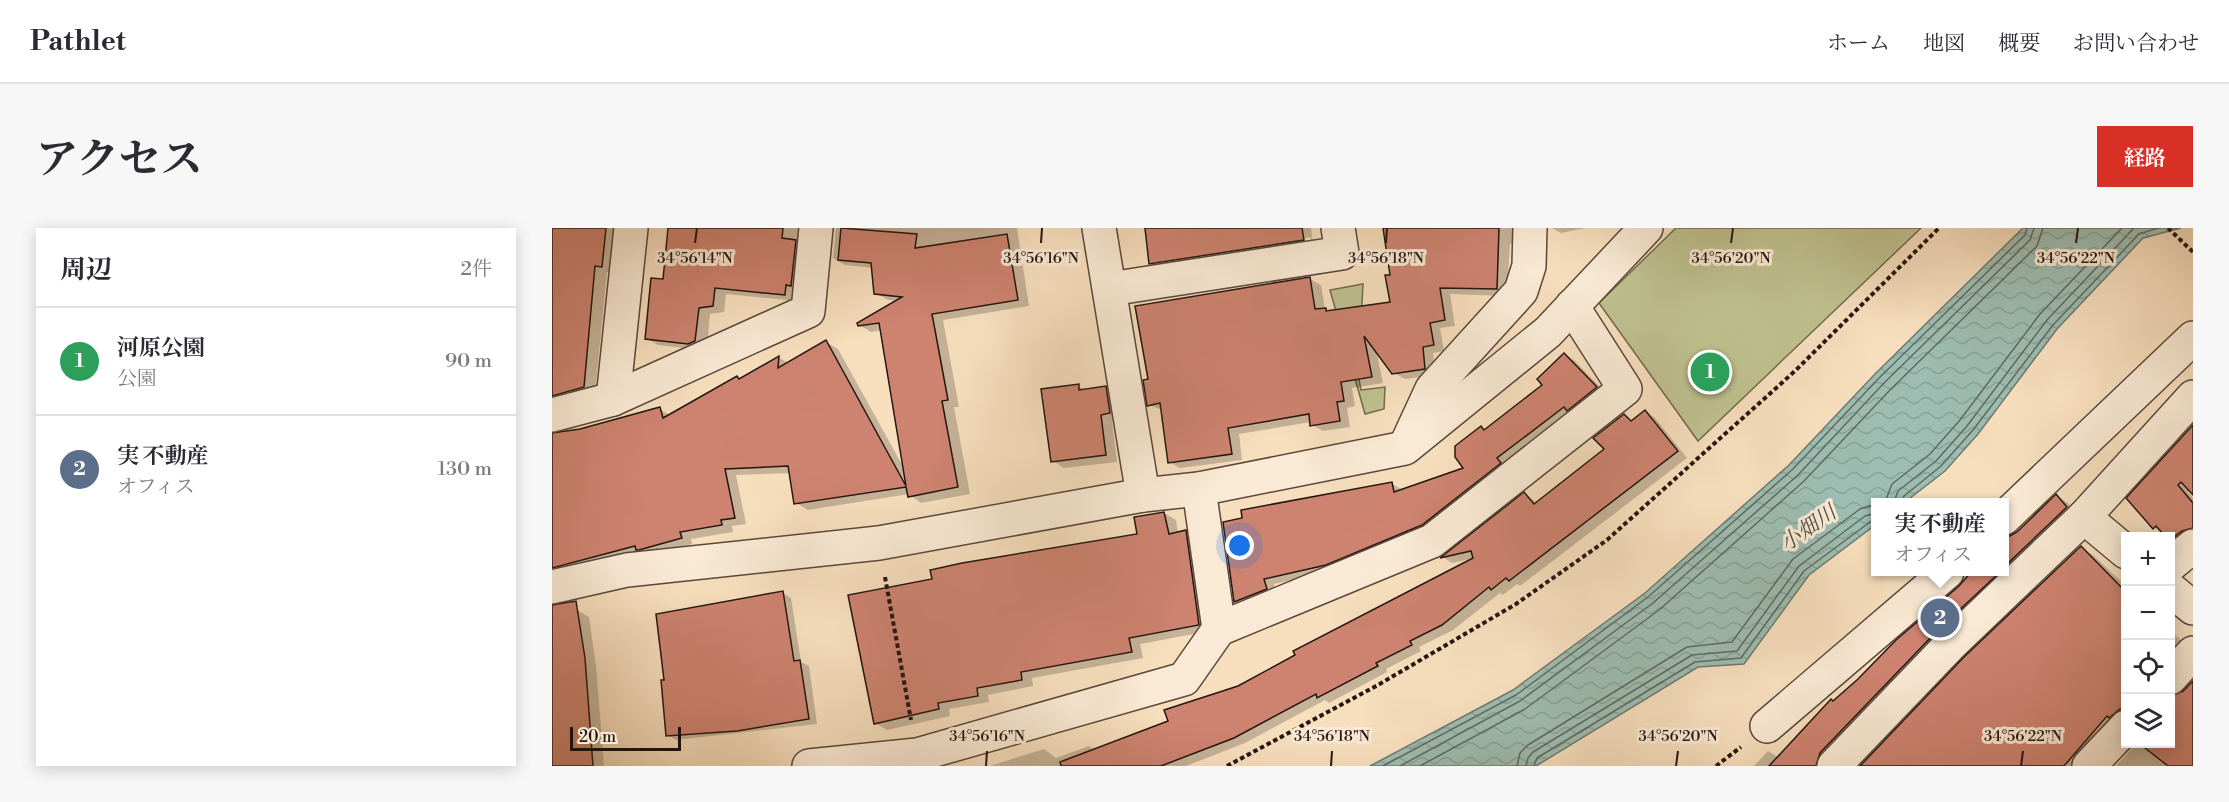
<!DOCTYPE html>
<html lang="ja">
<meta charset="utf-8">
<style>
body{margin:0;font-family:"Libre Bodoni","Noto Serif JP",serif;background:#f7f7f7;color:#2b2b33}
.controls{position:absolute;right:18px;bottom:18px;display:grid;overflow:hidden;border-radius:0px;box-shadow:0 3px 15px #0003}
.controls button{width:54px;height:54px;display:grid;place-items:center;padding:0;border:0;border-bottom:2px solid #e1e1e2;background:#fff;color:#2b2b33;font:30px sans-serif}
.scale{position:absolute;left:18px;bottom:15px;width:111px;box-sizing:border-box;padding-left:6px;border:3px solid #241510;border-top:0;font-size:16px;line-height:21px;white-space:nowrap;color:#241510;-webkit-text-stroke:4px #faead5;paint-order:stroke}
.you{position:absolute;left:688px;top:318px;width:21px;height:21px;margin:-15px;border:4px solid #fff;border-radius:50%;background:#1a73e8;box-shadow:0 0 0 9px #1a73e833}
.badge{display:grid;place-items:center;width:39px;height:39px;border-radius:50%;background:#d93025;color:#fff;font-size:20px;font-weight:700}
.pin{position:absolute;translate:-50% -50%;border:3px solid #fff;box-shadow:0 2px 6px #0006}
.popup{position:absolute;left:1319px;top:270px;width:138px;height:78px;box-sizing:border-box;display:grid;place-content:center;border-radius:0px;background:#fff;filter:drop-shadow(0 2px 4px #0005);font-size:20px;white-space:nowrap;color:#7c7c81}
.popup b{font-size:22px;color:#2b2b33}
.popup::after{content:'';position:absolute;left:50%;top:100%;margin-left:-12px;border:12px solid transparent;border-top-color:#fff}
.list{margin:0;padding:0;list-style:none}
h2{display:flex;justify-content:space-between;align-items:center;height:78px;margin:0;padding:0 24px;font-size:26px}
h2 small{font-size:20px;font-weight:400;color:#7c7c81}
.list li{display:grid;grid-template-columns:39px 1fr auto;gap:18px;align-items:center;box-sizing:border-box;height:108px;padding:0 24px;border-top:2px solid #e1e1e2}
.list b{display:block;font-size:22px;white-space:nowrap}
.list p{margin:0;font-size:20px;white-space:nowrap;color:#7c7c81}
.list em{font-size:20px;font-style:normal;color:#7c7c81}
.icon{flex:none;width:33px;height:33px;fill:none;stroke:currentColor;stroke-width:2;stroke-linecap:round;stroke-linejoin:round}
.map{position:relative;flex:none;width:1641px;height:538px;overflow:hidden;border-radius:0px}
header{display:flex;align-items:center;gap:36px;box-sizing:border-box;height:84px;padding:0 30px;background:#fff;border-bottom:2px solid #e1e1e2}
header strong{font-size:28px}
nav{display:flex;gap:33px;margin-inline-start:auto;font-size:21px}
.intro{display:flex;align-items:center;justify-content:space-between;box-sizing:border-box;height:144px;padding:0 36px}
h1{margin:0;font-size:42px}
.button{padding:15px 27px;border-radius:0px;background:#d93025;color:#fff;font-size:21px;font-weight:700}
main{display:flex;gap:36px;padding:0 36px}
aside{flex:1;background:#fff;border-radius:0px;box-shadow:0 3px 15px #0003}
.map>svg:first-child{display:block}
.park{fill:#bfc18f;stroke:#726b50;stroke-width:1.5}
.water{fill:url(#water-waves);stroke:#6d7a71;stroke-width:1.5}
.shadow{fill:#0003;fill-rule:evenodd}
.lines{fill:none;stroke-linecap:round;stroke-linejoin:round}
.shore{stroke:#606961;stroke-width:1.5}
.building{fill:#cd8370;stroke:#241510;stroke-width:1.5}
.street-casing{stroke:#59483c;stroke-width:36}
.path{stroke:#241510;stroke-width:4;stroke-dasharray:4.5 3;stroke-linecap:butt}
.street{stroke:#faead5;stroke-width:33}
.ticks{fill:none;stroke:#241510;stroke-width:2}
.labels{text-anchor:middle;stroke-width:6;stroke-linejoin:round;paint-order:stroke}
.water-label{font-size:21px;font-style:italic;fill:#4e5049;stroke:#faead5}
.ticks-label{font-size:15px;text-anchor:middle;fill:#241510;stroke:#faead5;stroke-width:6;stroke-linejoin:round;paint-order:stroke}
</style>
<header>
<strong>Pathlet</strong>
<nav><a>ホーム</a><a>地図</a><a>概要</a><a>お問い合わせ</a></nav>
</header>
<div class="intro"><h1>アクセス</h1><a class="button">経路</a></div>
<main>
<aside>
<h2>周辺<small>2件</small></h2>
<ul class="list">
<li><span class="badge" style="background:#2e9e5b">1</span><div><b>河原公園</b><p>公園</p></div><em>90 m</em></li>
<li><span class="badge" style="background:#5c6f8a">2</span><div><b>実 不動産</b><p>オフィス</p></div><em>130 m</em></li>
</ul>
</aside>
<div class="map">
<svg width="1641" height="538" viewBox="0 0 1641 538">
<defs>
<pattern id="water-waves" width="16" height="10" patternUnits="userSpaceOnUse" patternTransform="scale(1.5)"><rect width="16" height="10" fill="#9dbdb2"/><path d="M0 5q4-4 8 0t8 0" fill="none" stroke="#87a298"/></pattern>
</defs>
<rect width="100%" height="100%" fill="#f7dfbe"/>
<filter id="stains"><feTurbulence type="fractalNoise" baseFrequency=".00333" numOctaves="4"/><feColorMatrix values="0 0 0 0 .2 0 0 0 0 .09 0 0 0 0 .02 0 0 0 .5 -.17"/></filter>
<radialGradient id="worn" r=".72"><stop offset=".6" stop-color="#630" stop-opacity="0"/><stop offset="1" stop-color="#630" stop-opacity=".3"/></radialGradient>
<g class="park">
<polygon points="1124,0 1369,0 1146,213 1047,75"/>
<polygon points="811,56 809,94 797,100 809,162 833,159 832,181 813,186 778,62"/>
</g>
<polygon class="water" points="1471,0 1629,0 1591,10 1505,101 1426,206 1393,243 1353,274 1324,274 1323,297 1257,347 1192,436 1146,439 984,538 818,538 961,462 1093,365 1237,237 1323,146"/>
<g class="shadow">
<polygon points="0,0 67,0 62,45 55,44 43,165 0,163"/>
<polygon points="118,0 259,0 245,73 174,66 172,84 158,86 155,120 149,122 106,117 94,110 112,52"/>
<polygon points="284,0 465,0 477,78 391,92 407,179 402,179 418,266 369,275 357,266 256,282 244,275 239,245 184,247 194,296 180,298 181,304 139,311 140,316 0,351 0,212 108,181 119,188 227,130 237,135 274,114 286,121 353,242 330,102 319,104 307,97 346,73 336,72 324,65 321,40 293,37 281,30"/>
<path d="M592 0H759L761 17 608 41 598 35ZM759 9V12L605 36V33Z"/>
<polygon points="832,0 972,0 970,13 958,16 955,68 898,66 903,98 888,100 892,123 881,125 884,147 853,151 842,145 824,122 831,155 800,160 803,178 795,180 798,199 771,203 760,197 759,194 687,206 690,232 628,240 617,234 610,182 597,177 758,51 769,57 773,81 778,84 840,76 840,48"/>
<polygon points="1000,0 1033,0 1009,5"/>
<polygon points="1012,126 1022,132 1054,165 881,302 785,342 722,356 724,367 693,379 684,374 672,295 840,256 851,262 914,241 929,199 934,202 992,157"/>
<polygon points="526,158 534,163 554,159 566,166 570,191 560,193 565,234 512,240 501,233"/>
<polygon points="1093,184 1103,190 1135,230 968,358 965,356 951,367 948,365 901,402 867,419 869,423 834,441 835,444 777,475 773,472 693,515 634,538 438,538 492,521 504,530 537,518 544,523 618,494 686,459 922,330 900,335 891,329 972,266 986,275 1054,221 1072,188 1081,193"/>
<polygon points="1641,199 1641,260 1636,264 1641,270 1641,311 1630,318 1602,299"/>
<polygon points="1504,268 1516,275 1526,286 1277,538 1202,538 1216,523 1227,530 1282,474 1423,344 1452,344 1452,313 1466,305"/>
<polygon points="612,285 624,292 626,305 634,304 646,311 658,403 588,416 591,430 480,450 481,458 436,467 437,474 397,481 398,488 335,502 323,495 381,352 587,307"/>
<polygon points="1529,320 1541,327 1574,358 1574,492 1532,538 1310,538"/>
<polygon points="231,365 239,370 249,434 257,438 265,496 124,512 115,507 114,453"/>
<polygon points="25,382 37,389 44,438 52,538 0,538 0,385"/>
<polygon points="1618,402 1636,419 1618,443"/>
<polygon points="1641,454 1641,538 1564,538 1584,516 1618,516 1625,469"/>
</g>
<g class="lines">
<g class="shore">
<polyline points="1333,274 1340,256 1378,226 1408,192 1488,86 1570,0"/>
<polyline points="1342,274 1346,263 1384,233 1415,198 1495,92 1582,0"/>
<polyline points="1350,274 1352,268 1389,238 1421,202 1501,97 1587,6 1606,0"/>
<polyline points="831,538 964,467 1096,369 1241,241 1327,150 1473,7 1475,0"/>
<polyline points="848,538 968,473 1101,375 1246,247 1332,155 1478,12 1482,0"/>
<polyline points="868,538 973,481 1107,382 1252,253 1338,162 1485,18 1491,0"/>
<polyline points="965,538 968,525 976,517 1135,419 1180,414 1241,331 1308,281 1324,276"/>
<polyline points="974,538 976,530 981,524 1140,427 1185,423 1247,338 1313,288 1324,285"/>
<polyline points="982,538 985,530 1143,434 1189,430 1252,343 1318,294 1324,293"/>
</g>
</g>
<g class="building">
<polygon points="0,0 54,0 50,39 43,38 32,159 0,168"/>
<polygon points="116,0 231,0 230,10 244,12 239,58 234,57 233,67 163,60 161,78 147,80 143,113 136,116 93,111 99,50 111,51"/>
<polygon points="289,0 365,6 363,20 455,6 466,72 380,86 396,172 390,173 406,259 356,269 354,259 242,276 236,238 173,241 183,290 169,292 170,297 128,304 130,310 87,322 84,322 83,318 0,340 0,205 28,201 108,179 111,190 185,148 187,151 227,128 226,140 274,112 354,258 327,95 306,98 305,95 350,69 322,66 319,35 286,32"/>
<polygon points="593,0 750,0 752,12 597,36"/>
<polygon points="831,0 947,0 945,61 888,60 893,92 878,95 882,117 871,119 873,141 840,146 812,108 820,149 789,154 792,173 785,174 788,193 758,198 757,186 676,200 680,226 616,235 608,175 595,178 591,152 596,151 583,78 758,49 763,81 774,80 774,83 838,74 833,47 838,47"/>
<polygon points="1012,125 1045,159 1015,183 1012,179 945,230 949,235 870,297 774,337 712,351 715,361 682,374 671,294 690,290 689,282 840,254 842,264 911,240 903,229 903,218 929,198 932,202 990,157 985,151"/>
<polygon points="527,156 527,162 554,158 558,185 549,187 554,227 499,234 489,161"/>
<polygon points="1093,182 1126,223 957,353 954,350 939,362 937,359 890,397 858,413 860,417 824,435 826,438 765,470 764,466 682,510 609,538 509,538 508,534 616,493 612,482 686,458 743,427 741,423 921,330 919,323 888,330 972,264 982,276 1052,221 1041,210 1072,186 1079,193"/>
<polygon points="1641,197 1641,267 1629,254 1626,257 1641,275 1641,300 1630,303 1618,312 1618,309 1614,309 1604,298 1601,301 1574,270"/>
<polygon points="1504,266 1515,279 1452,339 1452,311 1465,304"/>
<polygon points="612,284 617,306 634,302 647,397 577,410 580,424 469,444 470,452 425,460 426,468 386,475 387,481 322,496 296,367 380,351 378,342 410,335 585,306 582,289"/>
<polygon points="1529,318 1574,364 1574,481 1568,481 1557,490 1555,488 1512,538 1308,538 1412,429"/>
<polygon points="1419,344 1448,344 1385,403 1268,525 1264,538 1217,538 1279,471 1281,473 1306,451 1344,412 1407,358"/>
<polygon points="231,363 242,433 248,432 257,491 185,503 114,508 109,452 112,452 104,386"/>
<polygon points="24,373 33,430 41,538 0,538 0,377"/>
<polygon points="1641,453 1641,538 1616,538 1588,516 1618,516 1618,468 1631,463"/>
</g>
<g class="lines">
<g class="street-casing">
<g id="street">
<polyline points="547,0 591,267"/>
<polyline points="558,61 790,25 786,0"/>
<polyline points="61,171 79,0"/>
<polyline points="0,187 61,171 256,83 264,0"/>
<polyline points="855,215 880,161 969,63 977,38 978,0"/>
<polyline points="647,261 667,401"/>
<polyline points="1532,289 1574,324"/>
<polyline points="1452,290 1641,110"/>
<polyline points="1618,337 1641,318"/>
<polyline points="0,359 75,342 327,315 591,267 647,261 853,220 996,104 1094,0"/>
<polyline points="1618,361 1641,380"/>
<polyline points="1618,450 1641,425"/>
<polyline points="1215,498 1395,344"/>
<polyline points="257,538 365,527 632,451 667,401 880,313 1073,161 1020,78"/>
<polyline points="1282,538 1399,416 1532,289 1641,169"/>
<polyline points="1537,538 1574,499"/>
</g>
</g>
<g class="path">
<polyline points="1616,0 1641,24"/>
<polyline points="333,349 359,492"/>
<polyline points="675,538 826,457 964,376 1055,312 1243,143 1387,0"/>
<polyline points="1164,538 1189,519"/>
</g>
<use href="#street" class="street"/>
</g>
<path class="ticks" d="M143 15 145 0M489 15 490 0M834 15 835 0M1179 15 1181 0M1524 15 1526 0M434 538 435 523M779 538 780 523M1124 538 1126 523M1469 538 1471 523"/>
<g class="labels">
<g class="water-label">
<text transform="translate(1256 300) rotate(-35)" y="7">小畑川</text>
</g>
</g>
<g class="ticks-label">
<text x="143" y="35">34°56'14"N</text>
<text x="489" y="35">34°56'16"N</text>
<text x="834" y="35">34°56'18"N</text>
<text x="1179" y="35">34°56'20"N</text>
<text x="1524" y="35">34°56'22"N</text>
<text x="435" y="513">34°56'16"N</text>
<text x="780" y="513">34°56'18"N</text>
<text x="1126" y="513">34°56'20"N</text>
<text x="1471" y="513">34°56'22"N</text>
</g>
<rect width="100%" height="100%" filter="url(#stains)"/>
<rect width="100%" height="100%" fill="url(#worn)"/>
</svg>
<div class="controls">
<button>+</button>
<button>−</button>
<button><svg class="icon" aria-label="locate" viewBox="0 0 24 24"><circle cx="12" cy="12" r="6"/><path d="M12 2v4M12 18v4M2 12h4M18 12h4"/></svg></button>
<button><svg class="icon" aria-label="layers" viewBox="0 0 24 24"><path d="M12 4l9 5-9 5-9-5zM3 14l9 5 9-5"/></svg></button>
</div>
<div class="scale">20 m</div>
<div class="you"></div>
<div class="pin badge" style="left:1158px;top:144px;background:#2e9e5b">1</div>
<div class="pin badge" style="left:1388px;top:390px;background:#5c6f8a">2</div>
<div class="popup"><b>実 不動産</b>オフィス</div>
</div>
</main>
